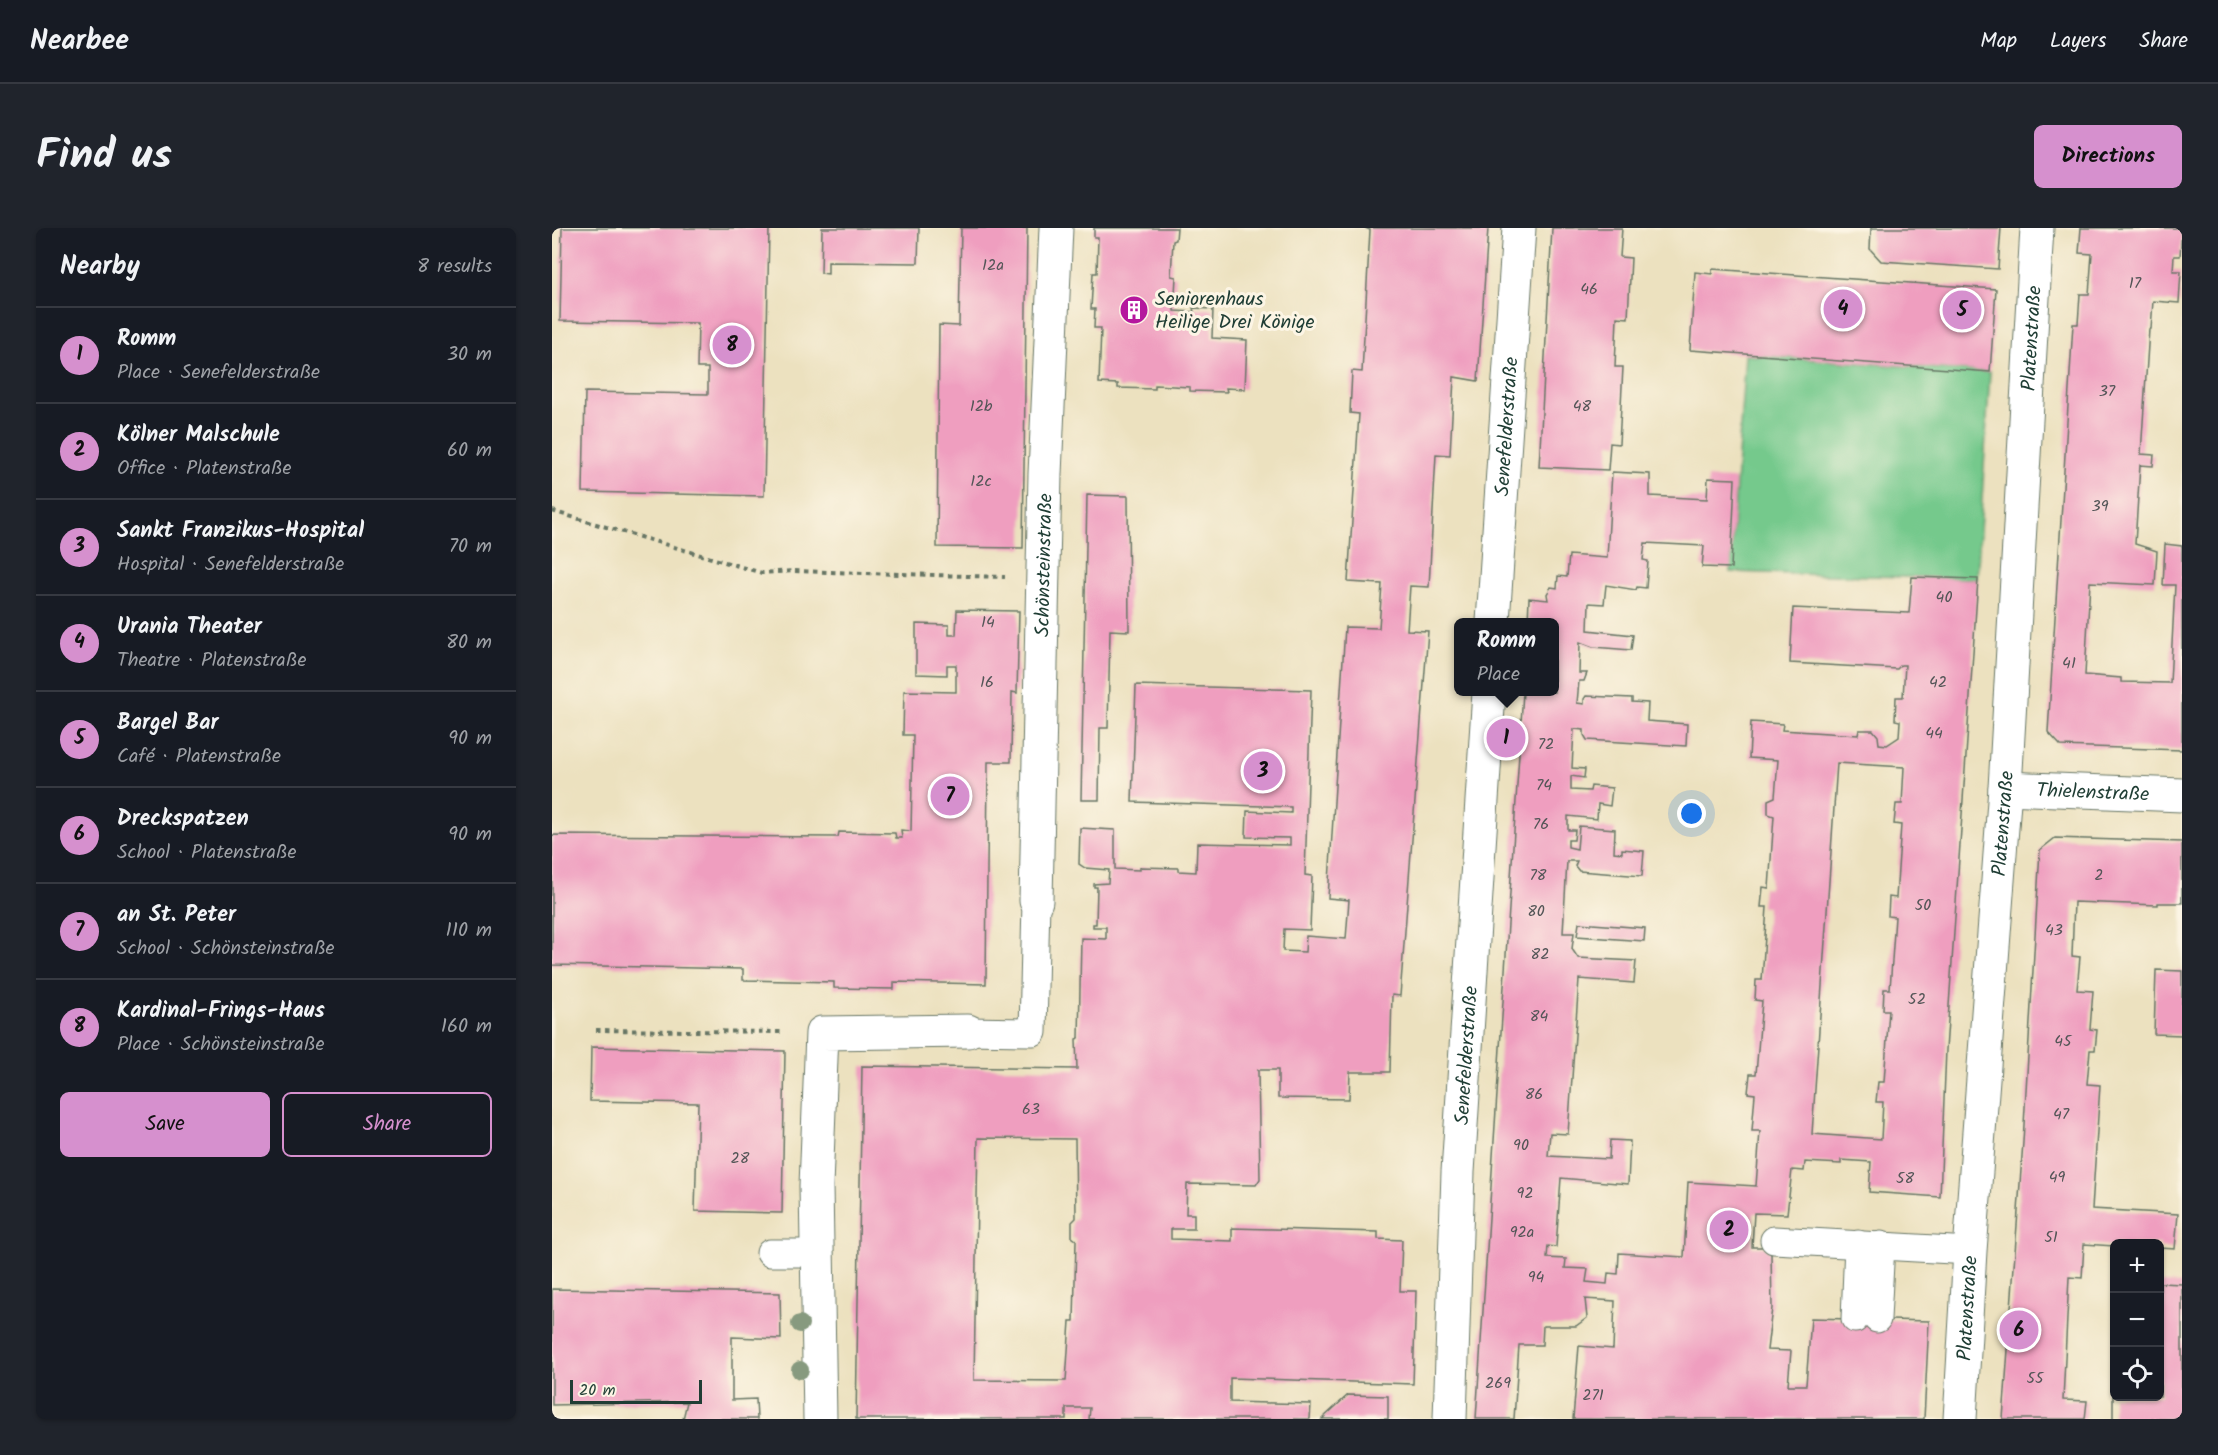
<!DOCTYPE html>
<meta charset="utf-8">
<style>
body{margin:0;font-family:Kalam,sans-serif;background:#20242c;color:#f1f3f6}
.controls{position:absolute;right:18px;bottom:18px;display:grid;overflow:hidden;border-radius:9px;box-shadow:0 2px 4px #0004}
.controls button{width:54px;height:54px;display:grid;place-items:center;padding:0;border:0;border-bottom:2px solid #363941;background:#171b24;color:#f1f3f6;font:30px sans-serif}
.scale{position:absolute;left:18px;bottom:15px;width:132px;box-sizing:border-box;padding-left:6px;border:3px solid #1f3d34;border-top:0;font-size:16px;line-height:21px;white-space:nowrap;color:#1f3d34;-webkit-text-stroke:4px #fcf5e5;paint-order:stroke}
.you{position:absolute;left:1140px;top:586px;width:21px;height:21px;margin:-15px;border:4px solid #fff;border-radius:50%;background:#1a73e8;box-shadow:0 0 0 9px #1a73e833}
.badge{display:grid;place-items:center;width:39px;height:39px;border-radius:50%;background:#d690ce;color:#111;font-size:20px;font-weight:700}
.pin{position:absolute;translate:-50% -50%;border:3px solid #fff;box-shadow:0 2px 6px #0006}
.popup{position:absolute;left:902px;top:390px;width:105px;height:78px;box-sizing:border-box;display:grid;place-content:center;border-radius:9px;background:#171b24;filter:drop-shadow(0 2px 4px #0005);font-size:20px;white-space:nowrap;color:#9ea1a6}
.popup b{font-size:22px;color:#f1f3f6}
.popup::after{content:'';position:absolute;left:50%;top:100%;margin-left:-12px;border:12px solid transparent;border-top-color:#171b24}
.list{margin:0;padding:0;list-style:none}
h2{display:flex;justify-content:space-between;align-items:center;height:78px;margin:0;padding:0 24px;font-size:26px}
h2 small{font-size:20px;font-weight:400;color:#9ea1a6}
.list li{display:grid;grid-template-columns:39px 1fr auto;gap:18px;align-items:center;box-sizing:border-box;height:96px;padding:0 24px;border-top:2px solid #363941}
.list b{display:block;font-size:22px;white-space:nowrap}
.list p{margin:0;font-size:20px;white-space:nowrap;color:#9ea1a6}
.list em{font-size:20px;font-style:normal;color:#9ea1a6}
.actions{display:flex;gap:12px;padding:18px 24px}
.actions a{flex:1;padding:14px 0;border:2px solid #d690ce;border-radius:9px;text-align:center;font-size:21px;color:#d690ce}
.actions .main{background:#d690ce;color:#111}
.icon{flex:none;width:33px;height:33px;fill:none;stroke:currentColor;stroke-width:2;stroke-linecap:round;stroke-linejoin:round}
.map{position:relative;flex:none;width:1630px;height:1191px;overflow:hidden;border-radius:9px}
header{display:flex;align-items:center;gap:36px;box-sizing:border-box;height:84px;padding:0 30px;background:#171b24;border-bottom:2px solid #363941}
header strong{font-size:28px}
nav{display:flex;gap:33px;margin-inline-start:auto;font-size:21px}
.intro{display:flex;align-items:center;justify-content:space-between;box-sizing:border-box;height:144px;padding:0 36px}
h1{margin:0;font-size:42px}
.button{padding:15px 27px;border-radius:9px;background:#d690ce;color:#111;font-size:21px;font-weight:700}
main{display:flex;gap:36px;padding:0 36px}
aside{flex:1;background:#171b24;border-radius:9px;box-shadow:0 2px 4px #0004}
.map>svg:first-child{display:block}
.green{fill:#75c98c;stroke:#4a8360;stroke-width:1.5}
.building{fill:#ef9ebf;fill-rule:evenodd}
.lines{fill:none;stroke-linecap:round;stroke-linejoin:round}
.service-casing{stroke:#677665;stroke-width:29}
.minor-casing{stroke:#677665;stroke-width:35}
.path{stroke:#677665;stroke-width:4;stroke-dasharray:4.5 4.5;stroke-linecap:butt}
.service{stroke:#fff;stroke-width:27}
.minor{stroke:#fff;stroke-width:33}
.tree{fill:#879a7f}
.labels{text-anchor:middle;stroke-width:6;stroke-linejoin:round;paint-order:stroke}
.number-label{font-size:16px;fill:#535557}
.poi-label{font-size:20px;fill:#1f3d34;stroke:#fcf5e5;text-anchor:start}
.street-label{font-size:20px;fill:#1f3d34;stroke:#fcf5e5}
</style>
<header>
<strong>Nearbee</strong>
<nav><a>Map</a><a>Layers</a><a>Share</a></nav>
</header>
<div class="intro"><h1>Find us</h1><a class="button">Directions</a></div>
<main>
<aside>
<h2>Nearby<small>8 results</small></h2>
<ul class="list">
<li><span class="badge">1</span><div><b>Romm</b><p>Place · Senefelderstraße</p></div><em>30 m</em></li>
<li><span class="badge">2</span><div><b>Kölner Malschule</b><p>Office · Platenstraße</p></div><em>60 m</em></li>
<li><span class="badge">3</span><div><b>Sankt Franzikus-Hospital</b><p>Hospital · Senefelderstraße</p></div><em>70 m</em></li>
<li><span class="badge">4</span><div><b>Urania Theater</b><p>Theatre · Platenstraße</p></div><em>80 m</em></li>
<li><span class="badge">5</span><div><b>Bargel Bar</b><p>Café · Platenstraße</p></div><em>90 m</em></li>
<li><span class="badge">6</span><div><b>Dreckspatzen</b><p>School · Platenstraße</p></div><em>90 m</em></li>
<li><span class="badge">7</span><div><b>an St. Peter</b><p>School · Schönsteinstraße</p></div><em>110 m</em></li>
<li><span class="badge">8</span><div><b>Kardinal-Frings-Haus</b><p>Place · Schönsteinstraße</p></div><em>160 m</em></li>
</ul>
<div class="actions"><a class="main">Save</a><a>Share</a></div>
</aside>
<div class="map">
<svg width="1630" height="1191" viewBox="0 0 1630 1191">
<rect width="100%" height="100%" fill="#fcf5e5"/>
<filter id="ink" filterUnits="userSpaceOnUse"><feTurbulence type="fractalNoise" baseFrequency=".0167" numOctaves="2"/><feDisplacementMap in="SourceGraphic" scale="12" xChannelSelector="R" yChannelSelector="G"/><feConvolveMatrix kernelMatrix="1 2 1 2 8 2 1 2 1" color-interpolation-filters="sRGB"/></filter>
<filter id="wash" filterUnits="userSpaceOnUse"><feTurbulence type="fractalNoise" baseFrequency=".008" numOctaves="4" result="noise"/><feDisplacementMap in="SourceGraphic" scale="24" xChannelSelector="R" yChannelSelector="G"/><feGaussianBlur stdDeviation="1.35" result="paint"/><feColorMatrix in="noise" values="0 0 0 0 0 0 0 0 0 0 0 0 0 0 0 0 0 1.4 0 .05"/><feComposite in="paint" operator="in"/></filter>
<g filter="url(#wash)">
<rect width="100%" height="100%" fill="#ece1bf"/>
<polygon class="green" points="1193,127 1438,144 1425,351 1178,344"/>
<g id="blocks">
<g class="building">
<polygon points="10,0 217,0 212,268 31,264 33,164 156,166 156,140 145,140 146,95 8,93"/>
<polygon points="270,0 367,0 366,35 276,34 276,46 269,45"/>
<polygon points="409,0 475,0 471,320 385,319 387,97 407,98"/>
<polygon points="542,0 625,0 624,12 621,13 619,48 624,49 622,83 642,84 641,80 661,81 660,110 695,112 693,161 674,160 675,164 638,163 638,159 603,157 603,161 566,160 566,156 547,155 549,100 542,100 543,81 539,81 541,45 545,45 546,9 542,9"/>
<path d="M813 0H936L926 153 902 149 898 227 884 226 877 359 858 358 855 402 876 403 848 768 840 767 838 844H798L797 871 726 870V842H706L708 951 704 957 635 956 634 986H642V1001H619V1011L680 1013V1000L826 1004V1011L850 1012 848 1063H864L861 1156 678 1150V1174L759 1176 758 1191H537L538 1180H514V1191H304L310 838 525 841 524 811 527 810 529 710 554 711V699H541V696H544L545 659H542V656L556 655 557 642 533 640 527 636 528 600 563 602V641L588 642V639L626 640V643L644 644 645 615 738 617V610L694 609 695 583 739 585V579L580 574 584 457 759 462 753 647 760 648 758 702 732 701 731 723 753 724 754 708 794 711 797 672 776 670 793 399 827 400 830 356 796 354 807 186 798 185 800 143 810 144 818 2ZM426 910 523 911 524 990 520 994V1009L524 1012 522 1093H518L514 1153 422 1152Z"/>
<polygon points="1000,0 1070,0 1068,29 1079,30 1076,90 1065,89 1063,139 1071,139 1067,216 1058,215 1056,242 987,239"/>
<polygon points="1319,0 1449,0 1446,41 1329,33 1318,21"/>
<polygon points="1529,0 1630,0 1628,28 1622,28 1621,43 1629,43 1627,75 1601,73 1599,101 1597,101 1589,226 1602,227 1601,238 1588,237 1583,316 1605,323 1603,357 1538,354 1533,447 1569,450 1569,454 1618,455 1623,357 1611,357 1613,316 1630,318 1630,522 1509,518 1496,504 1521,96 1526,96 1528,66 1537,66 1540,26 1527,25"/>
<polygon points="1160,41 1444,61 1438,144 1138,122 1143,44 1160,46"/>
<path d="M1060 244 1098 246V268L1155 271 1156 250 1183 251 1179 340 1150 339 1152 318 1093 315 1091 332 1096 333 1094 360 1085 359 1084 362 1054 357 1052 376 1037 375 1036 402 1081 407 1079 422 1041 419 1028 414 1027 445H1035L1032 453H1027L1025 475 1032 476V471L1034 468 1080 470V474L1096 475 1095 493 1135 496 1134 518 1035 512 1032 507V502L1022 501 1020 540 1033 541 1032 550 1019 548V562L1038 563 1039 558 1060 560 1058 578 1046 576 1045 591 1016 588V602H1023L1022 612H1016V619L1025 621 1027 598 1063 601 1062 624 1070 625V621L1092 623 1090 648 1027 643 1023 638 1025 633H1015L1011 705H1022L1020 721 1026 730 1084 733 1082 755 1027 751 1016 906 998 905 996 928 1057 931 1058 912 1078 913 1076 956 1009 950 1004 1019 996 1018 995 1030 1014 1031 1013 1040 1036 1041 1034 1054 1055 1056 1056 1045 1066 1046 1067 1025 1132 1029 1136 954 1204 958 1208 903H1200L1203 866 1196 865 1198 846H1204L1210 773 1203 772 1204 752H1210L1215 679H1209L1211 659 1217 660 1222 588 1216 586V572L1223 569 1226 532 1197 530 1199 494 1231 496 1230 502 1306 507 1307 502H1321L1326 508 1327 516 1335 517 1347 509 1348 493 1343 492 1344 469H1351L1353 437H1349L1345 441 1238 435 1241 380 1357 385 1360 349 1426 351 1394 822 1388 969 1317 964 1319 934 1289 932V936L1253 934 1252 943 1240 942 1235 986 1202 985 1200 1019H1212L1219 1025 1220 1080 1215 1122 1239 1123 1236 1157H1254L1259 1090 1377 1093 1372 1191H1021L1027 1118 1061 1121 1063 1073 1033 1071 1035 1090 1024 1098H991L990 1117H967L962 1191H924L971 464H1002V394H976L977 370 996 372 995 366 999 359 1005 360 1006 348 1015 349 1017 327 1055 330ZM1285 535 1352 539 1350 576H1344L1342 596 1349 597 1344 670 1337 669 1336 688 1343 689 1338 761H1332L1331 782H1337L1332 854H1326L1324 874H1331L1329 911 1260 906Z"/>
<polygon points="535,267 576,268 577,403 558,402 556,500 548,500 547,572 529,572"/>
<polygon points="405,382 467,383 465,465 460,464 459,534 436,534 434,756 342,754 342,761 282,760 282,754 191,752 191,741 0,737 0,607 286,609 287,604 343,605 344,610 350,610 349,602 359,603 361,507 351,507 352,463 404,464 404,437 395,437 395,447 364,446 364,396 397,397 397,407 404,407"/>
<polygon points="1503,610 1630,614 1630,675 1606,675 1606,677 1522,674 1520,728 1528,729 1525,762 1541,763 1538,801 1545,802 1543,822 1538,822 1535,856 1548,857 1540,981 1626,986 1623,1021 1608,1020 1608,1016 1562,1016 1562,1018 1532,1016 1530,1050 1517,1049 1511,1172 1535,1173 1533,1191 1451,1191 1471,914 1488,622"/>
<polygon points="1027,695 1093,700 1092,713 1025,708"/>
<polygon points="1604,742 1630,743 1630,807 1602,806"/>
<polygon points="39,819 233,823 230,985 143,983 146,875 38,873"/>
<polygon points="1608,1055 1630,1056 1630,1191 1561,1191 1561,1168 1608,1168"/>
<polygon points="0,1061 228,1065 229,1111 180,1109 180,1172 204,1171 205,1191 131,1191 135,1174 0,1177"/>
<polygon points="796,1167 836,1168 836,1191 770,1191"/>
</g>
</g>
</g>
<g filter="url(#ink)">
<use href="#blocks" fill-opacity="0" stroke="#677665" stroke-width="1.5"/>
<g class="lines">
<g class="service-casing">
<g id="service">
<polyline points="416,803 481,804 484,673"/>
<polyline points="1222,1012 1418,1023"/>
<polyline points="218,1025 265,1025"/>
<polyline points="1303,1091 1306,1016"/>
<polyline points="1325,1091 1329,1017"/>
</g>
</g>
<g class="minor-casing">
<g id="minor">
<path id="s1" d="M941 394 967 0"/>
<path id="s2" d="M1453 560 1630 567"/>
<path id="s3" d="M484 673 493 246 504 0"/>
<polyline points="268,1191 264,958 270,805 416,803"/>
<path id="s4" d="M898 1191 906 944 937 464"/>
<path id="s5" d="M1408 1191 1418 1023 1453 560 1485 0"/>
</g>
</g>
<g class="path">
<polyline points="0,283 210,345 241,343 453,349"/>
<polyline points="44,802 230,804"/>
</g>
<use href="#service" class="service"/>
<use href="#minor" class="minor"/>
</g>
<g class="tree">
<circle cx="248" cy="1096" r="9"/>
<circle cx="248" cy="1142" r="9"/>
</g>
</g>
<defs>
<g id="building-disc" transform="scale(1.5)"><circle r="9.5" fill="#b5179e" stroke="#fcf5e5"/><path d="M-4-6H4V6H1V3H-1V6H-4ZM-2.5-4.3h1.7v1.8h-1.7ZM.8-4.3h1.7v1.8H.8ZM-2.5-1h1.7V.8h-1.7ZM.8-1h1.7V.8H.8Z" fill="#fff"/></g>
</defs>
<g fill-rule="evenodd">
<use href="#building-disc" x="582" y="82"/>
</g>
<g class="labels">
<g class="number-label">
<text x="441" y="42">12a</text>
<text x="1583" y="60">17</text>
<text x="1037" y="66">46</text>
<text x="1555" y="168">37</text>
<text x="429" y="183">12b</text>
<text x="1030" y="183">48</text>
<text x="429" y="258">12c</text>
<text x="1548" y="283">39</text>
<text x="1392" y="374">40</text>
<text x="436" y="399">14</text>
<text x="1517" y="440">41</text>
<text x="435" y="459">16</text>
<text x="1386" y="459">42</text>
<text x="1382" y="510">44</text>
<text x="994" y="521">72</text>
<text x="992" y="562">74</text>
<text x="989" y="601">76</text>
<text x="986" y="652">78</text>
<text x="1547" y="652">2</text>
<text x="1371" y="682">50</text>
<text x="984" y="688">80</text>
<text x="1502" y="707">43</text>
<text x="988" y="731">82</text>
<text x="1365" y="776">52</text>
<text x="987" y="793">84</text>
<text x="1511" y="818">45</text>
<text x="982" y="871">86</text>
<text x="479" y="886">63</text>
<text x="1509" y="891">47</text>
<text x="969" y="922">90</text>
<text x="188" y="935">28</text>
<text x="1505" y="954">49</text>
<text x="1353" y="955">58</text>
<text x="973" y="970">92</text>
<text x="970" y="1009">92a</text>
<text x="1499" y="1014">51</text>
<text x="984" y="1054">94</text>
<text x="1483" y="1155">55</text>
<text x="946" y="1160">269</text>
<text x="1041" y="1172">271</text>
</g>
<g class="poi-label">
<text x="603" y="77">Seniorenhaus<tspan x="603" dy="23">Heilige Drei Könige</tspan></text>
</g>
<g class="street-label">
<text dy="7" stroke="none"><textPath href="#s5" startOffset="1083">Platenstraße</textPath></text>
<text dy="7" stroke="none"><textPath href="#s1" startOffset="196">Senefelderstraße</textPath></text>
<text dy="7" stroke="none"><textPath href="#s3" startOffset="336">Schönsteinstraße</textPath></text>
<text dy="7" stroke="none"><textPath href="#s2" startOffset="88">Thielenstraße</textPath></text>
<text dy="7" stroke="none"><textPath href="#s5" startOffset="597">Platenstraße</textPath></text>
<text dy="7" stroke="none"><textPath href="#s4" startOffset="364">Senefelderstraße</textPath></text>
<text dy="7" stroke="none"><textPath href="#s5" startOffset="111">Platenstraße</textPath></text>
</g>
</g>
</svg>
<div class="controls">
<button>+</button>
<button>−</button>
<button><svg class="icon" aria-label="locate" viewBox="0 0 24 24"><circle cx="12" cy="12" r="6"/><path d="M12 2v4M12 18v4M2 12h4M18 12h4"/></svg></button>
</div>
<div class="scale">20 m</div>
<div class="you"></div>
<div class="pin badge" style="left:954px;top:510px">1</div>
<div class="popup"><b>Romm</b>Place</div>
<div class="pin badge" style="left:1177px;top:1002px">2</div>
<div class="pin badge" style="left:711px;top:543px">3</div>
<div class="pin badge" style="left:1291px;top:81px">4</div>
<div class="pin badge" style="left:1410px;top:82px">5</div>
<div class="pin badge" style="left:1467px;top:1102px">6</div>
<div class="pin badge" style="left:398px;top:568px">7</div>
<div class="pin badge" style="left:180px;top:117px">8</div>
</div>
</main>
